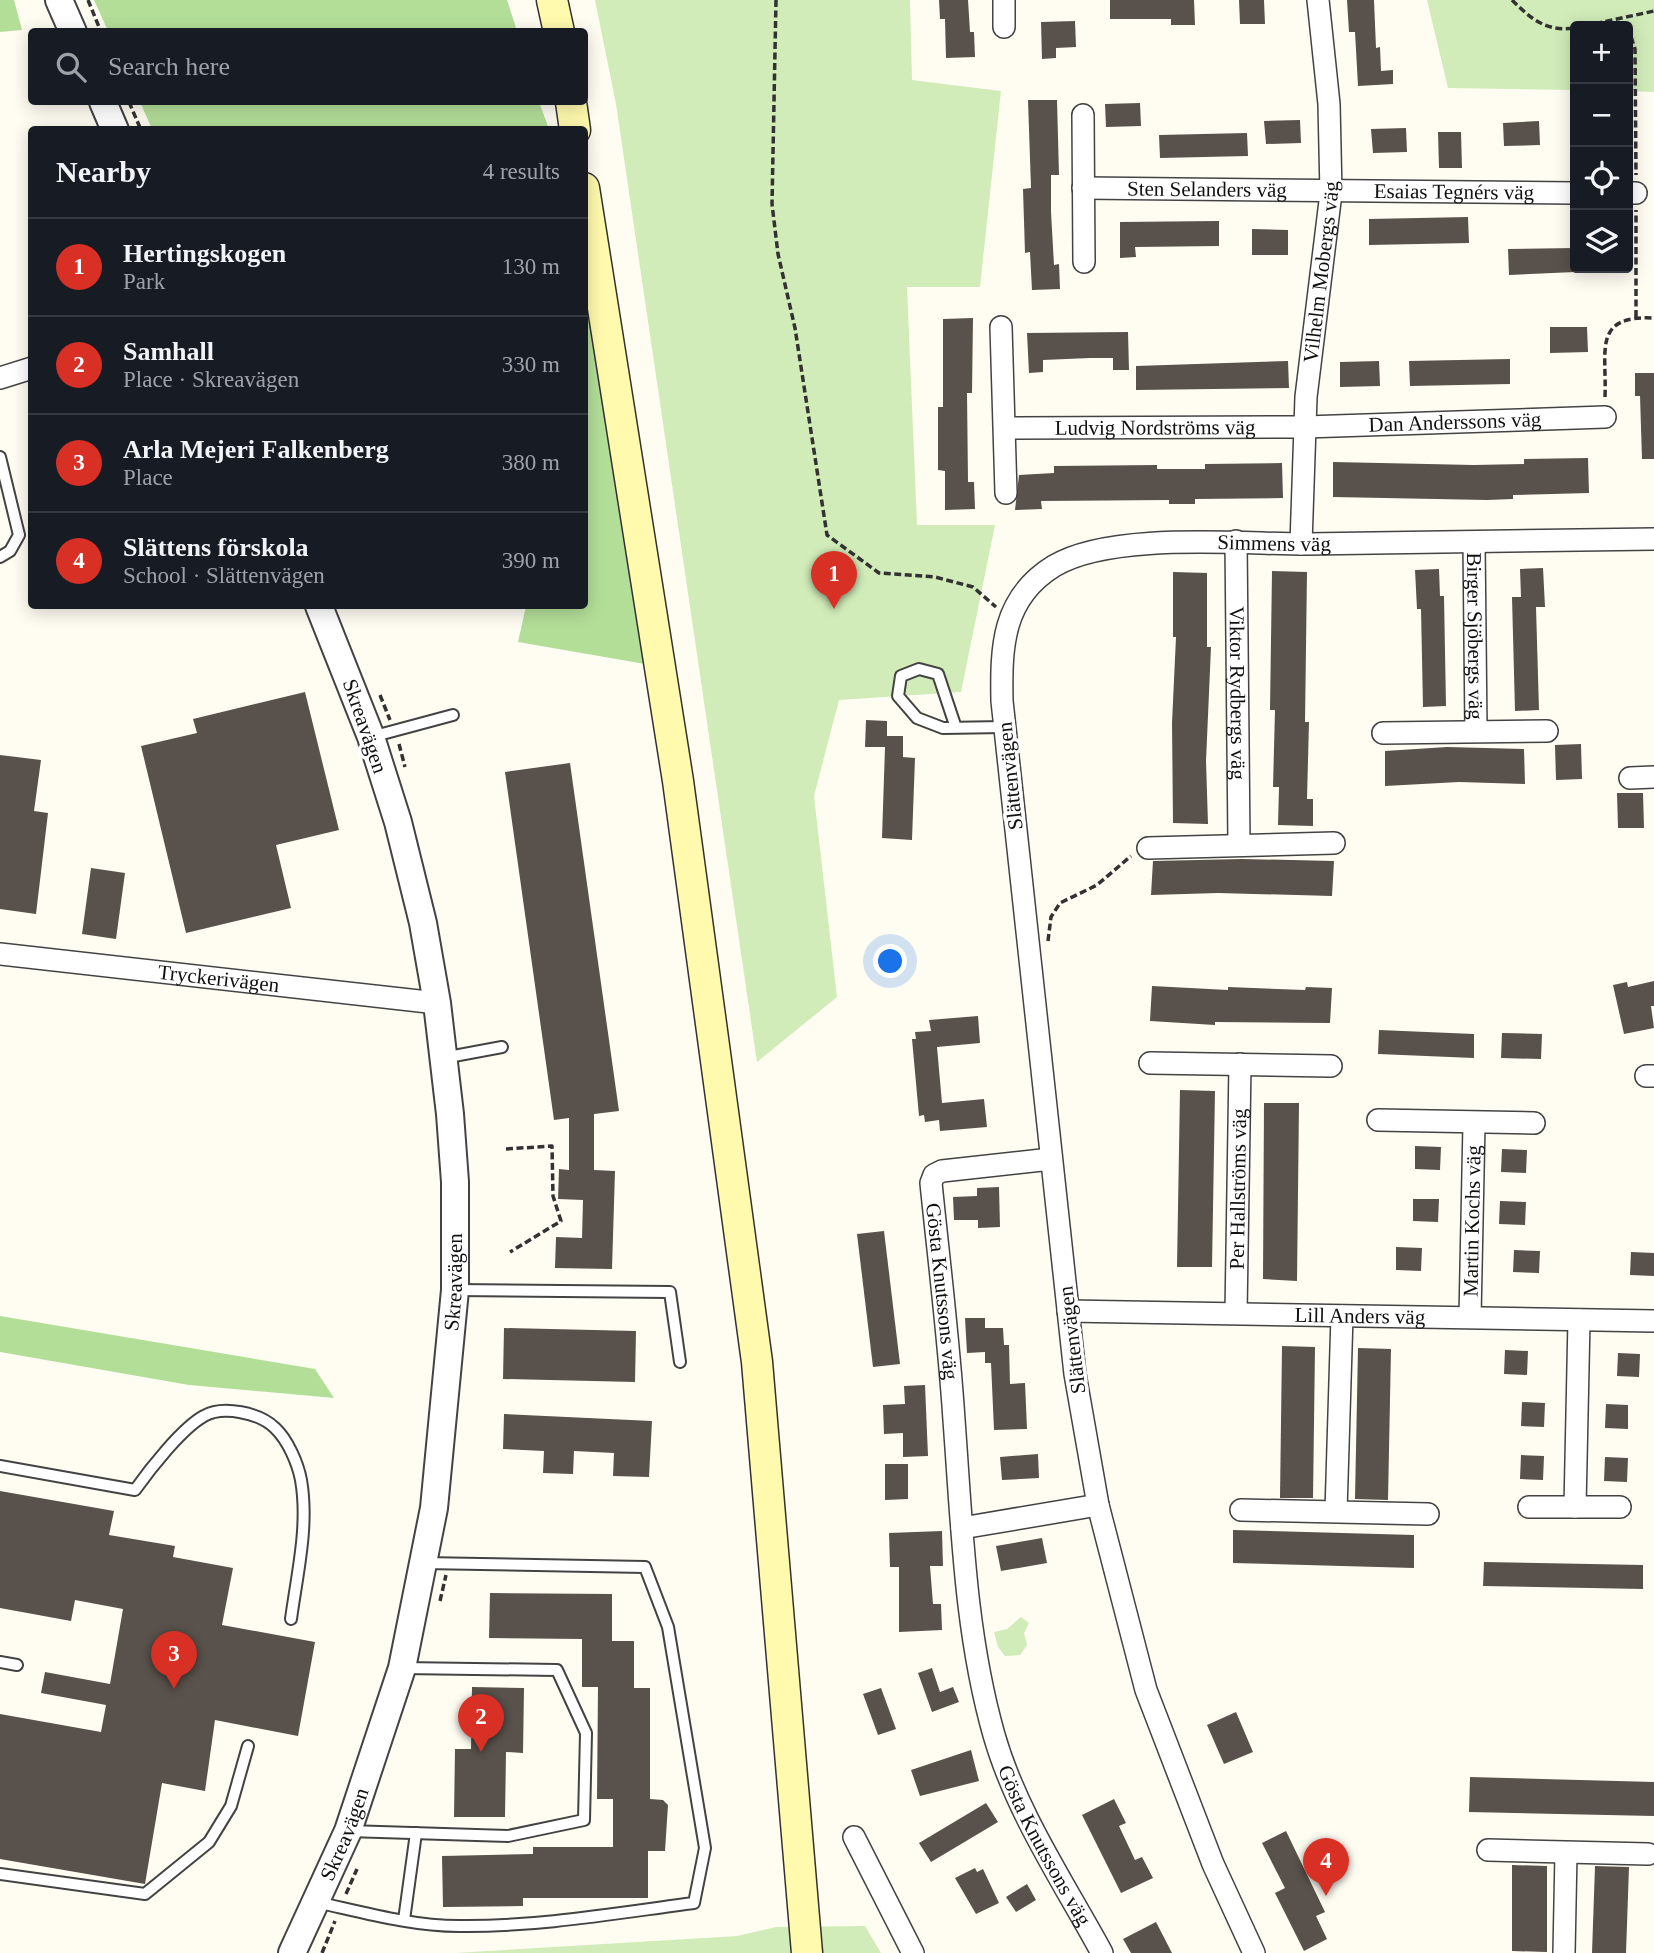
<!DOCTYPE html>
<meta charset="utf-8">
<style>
body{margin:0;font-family:"Times New Roman",serif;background:#20242c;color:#f1f3f6}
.controls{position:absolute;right:21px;top:21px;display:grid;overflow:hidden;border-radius:7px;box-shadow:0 4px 18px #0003}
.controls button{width:63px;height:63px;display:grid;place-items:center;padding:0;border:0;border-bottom:2px solid #363941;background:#171b24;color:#f1f3f6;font:35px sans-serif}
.you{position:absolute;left:891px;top:962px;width:24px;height:24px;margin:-18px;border:5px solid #fff;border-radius:50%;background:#1a73e8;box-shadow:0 0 0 10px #1a73e833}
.badge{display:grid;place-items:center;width:46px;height:46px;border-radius:50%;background:#d93025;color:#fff;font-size:23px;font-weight:700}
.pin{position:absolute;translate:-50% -58px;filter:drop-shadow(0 2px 4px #0008)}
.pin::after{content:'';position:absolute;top:37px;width:24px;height:21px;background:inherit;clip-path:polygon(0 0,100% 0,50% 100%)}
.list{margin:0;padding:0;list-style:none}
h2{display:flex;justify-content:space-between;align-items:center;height:91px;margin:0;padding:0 28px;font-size:30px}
h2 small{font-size:23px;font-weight:400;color:#9ea1a6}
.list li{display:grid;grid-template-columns:46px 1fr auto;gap:21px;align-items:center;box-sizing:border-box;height:98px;padding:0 28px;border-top:2px solid #363941}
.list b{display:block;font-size:26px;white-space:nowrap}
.list p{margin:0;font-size:23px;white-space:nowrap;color:#9ea1a6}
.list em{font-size:23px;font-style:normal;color:#9ea1a6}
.icon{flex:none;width:38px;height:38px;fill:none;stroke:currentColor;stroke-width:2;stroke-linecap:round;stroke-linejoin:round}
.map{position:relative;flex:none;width:1654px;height:1953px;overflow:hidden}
.search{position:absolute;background:#171b24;box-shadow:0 4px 18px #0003;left:28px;top:28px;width:560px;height:77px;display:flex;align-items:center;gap:18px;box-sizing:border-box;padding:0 24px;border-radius:7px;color:#9ea1a6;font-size:26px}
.panel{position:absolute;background:#171b24;box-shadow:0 4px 18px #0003;left:28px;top:126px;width:560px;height:483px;border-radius:7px}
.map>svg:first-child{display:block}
.green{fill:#d1ecb9}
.forest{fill:#b3de98}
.building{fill:#59514b}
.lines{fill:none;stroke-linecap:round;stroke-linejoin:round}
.service-casing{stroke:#434343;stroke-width:14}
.minor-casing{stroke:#434343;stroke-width:24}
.tertiary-casing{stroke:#434343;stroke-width:30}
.secondary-casing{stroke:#323232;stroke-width:33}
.path{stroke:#323232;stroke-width:3.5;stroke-dasharray:7 3.5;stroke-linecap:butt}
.service{stroke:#fff;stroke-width:10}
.minor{stroke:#fff;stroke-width:21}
.tertiary{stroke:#fff;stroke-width:26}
.secondary{stroke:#fffaad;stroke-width:30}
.labels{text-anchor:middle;stroke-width:7;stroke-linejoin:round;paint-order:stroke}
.street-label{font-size:21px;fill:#101010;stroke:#fff}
</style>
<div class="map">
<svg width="1654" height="1953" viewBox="0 0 1654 1953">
<rect width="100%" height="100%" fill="#fffdf2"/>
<g class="green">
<polygon points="595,0 910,0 912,80 1001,91 980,287 907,287 917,525 995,525 961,692 839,700 814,796 837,997 757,1062 616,104"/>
<polygon points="1427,0 1654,0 1654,92 1628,91 1628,26 1575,26 1575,90 1448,88"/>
<polygon points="1021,1617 1029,1623 1024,1633 1027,1645 1020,1655 1005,1656 998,1647 994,1632 1007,1629"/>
<polygon points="865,1926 881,1953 455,1953 737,1936 776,1927"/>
</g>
<g class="forest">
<polygon points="0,0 14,0 22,30 0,32"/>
<polygon points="94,0 507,0 517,31 108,31"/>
<polygon points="140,102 539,102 549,129 152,129"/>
<polygon points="585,284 645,664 518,642 526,606 584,606"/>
<polygon points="0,1316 315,1369 334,1398 189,1385 0,1352"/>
</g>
<g class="building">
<polygon points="939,0 968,0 970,32 974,32 975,57 946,58 945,19 940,19"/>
<polygon points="1110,0 1194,0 1195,25 1171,25 1171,19 1110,19"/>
<polygon points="1239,0 1264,0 1265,24 1240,24"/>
<polygon points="1347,0 1374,0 1376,48 1380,47 1381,71 1393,70 1393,84 1358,86 1355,32 1349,32"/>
<polygon points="1075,21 1076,47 1056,48 1056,58 1042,59 1041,22"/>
<polygon points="1028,100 1057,100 1059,175 1051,175 1051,212 1054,265 1059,264 1060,289 1032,290 1030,252 1025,253 1023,189 1031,188"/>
<polygon points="1140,103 1141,126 1106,127 1105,104"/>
<polygon points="1300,120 1301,143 1266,144 1264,121"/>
<polygon points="1539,121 1540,145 1504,146 1503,123"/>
<polygon points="1406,128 1407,152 1373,153 1371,129"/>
<polygon points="1438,132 1461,132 1462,168 1439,168"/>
<polygon points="1247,133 1248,156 1160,158 1159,135"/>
<polygon points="1468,217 1469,243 1369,245 1369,219"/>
<polygon points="1219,221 1219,246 1135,247 1136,257 1120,258 1120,222"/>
<polygon points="1252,229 1288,230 1288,255 1252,255"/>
<polygon points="1575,248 1575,272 1509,275 1508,249"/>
<polygon points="973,318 972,393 967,393 968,482 974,482 975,509 945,510 945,471 938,470 938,407 943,407 943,319"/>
<polygon points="1550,327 1587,327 1588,352 1550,353"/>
<polygon points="1128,332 1129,370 1113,370 1113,358 1090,358 1043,360 1043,372 1029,373 1027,333"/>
<polygon points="1510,359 1510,384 1410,386 1409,361"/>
<polygon points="1288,361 1289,388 1136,390 1136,366"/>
<polygon points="1379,361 1380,386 1340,387 1340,362"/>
<polygon points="1635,373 1654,373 1654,459 1642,459 1640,396 1635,396"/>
<polygon points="1588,458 1589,493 1513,495 1513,499 1487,500 1333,497 1333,462 1474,465 1524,464 1524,459"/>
<polygon points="1282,463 1283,498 1195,499 1195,504 1169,504 1169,500 1041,501 1042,509 1015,510 1019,475 1054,473 1054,466 1157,465 1157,469 1205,469 1205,464"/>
<polygon points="1543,568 1545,607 1536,607 1539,710 1515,711 1512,597 1521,597 1520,569"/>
<polygon points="1439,569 1440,596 1444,596 1446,706 1423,707 1421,609 1417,609 1415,570"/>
<polygon points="1272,571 1307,572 1305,722 1309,722 1307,799 1313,799 1313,826 1278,825 1279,787 1273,787 1275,710 1270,710"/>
<polygon points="1173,572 1207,573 1207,647 1211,647 1206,761 1208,824 1173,823 1172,723 1176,637 1173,637"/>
<polygon points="305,692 339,830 276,845 291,908 186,933 141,746 197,733 193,719"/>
<polygon points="866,720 887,721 887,736 903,736 903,757 915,758 912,840 882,838 885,747 865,747"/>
<polygon points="1581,744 1582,779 1556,780 1555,745"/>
<polygon points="1447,747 1524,749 1525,784 1459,782 1385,786 1385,751"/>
<polygon points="0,755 41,760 34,811 48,813 36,914 0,909"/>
<polygon points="570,763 619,1111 594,1114 594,1170 615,1171 612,1269 555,1268 556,1237 582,1238 583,1200 558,1199 559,1169 569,1170 569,1118 554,1120 505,772"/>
<polygon points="1617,793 1643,793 1644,828 1618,828"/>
<polygon points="1242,859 1334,861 1332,896 1218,893 1151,895 1153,861"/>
<polygon points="91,868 125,873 116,939 82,934"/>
<polygon points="1654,981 1654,1006 1651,1006 1654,1028 1624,1034 1613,985 1627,982 1628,987"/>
<polygon points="1152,986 1228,990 1228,987 1305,990 1306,987 1332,988 1330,1023 1215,1022 1215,1025 1150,1021"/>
<polygon points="978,1016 980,1043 937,1047 942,1103 984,1099 987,1127 940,1131 939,1120 925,1122 924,1115 919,1116 912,1039 916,1039 915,1032 931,1031 929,1020"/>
<polygon points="1379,1030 1474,1034 1474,1058 1378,1054"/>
<polygon points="1502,1033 1542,1034 1541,1059 1501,1058"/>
<polygon points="1180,1090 1215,1091 1212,1267 1177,1267"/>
<polygon points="1264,1103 1299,1103 1297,1281 1263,1279"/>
<polygon points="1415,1146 1441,1147 1440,1170 1415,1169"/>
<polygon points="1502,1149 1527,1150 1526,1173 1501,1172"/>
<polygon points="999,1187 1000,1227 978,1228 978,1220 954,1220 953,1197 977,1196 977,1188"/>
<polygon points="1413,1199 1439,1199 1438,1222 1413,1221"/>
<polygon points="1500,1201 1526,1202 1525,1225 1499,1224"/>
<polygon points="884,1231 900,1364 873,1367 857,1234"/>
<polygon points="1396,1247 1422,1248 1421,1271 1396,1270"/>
<polygon points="1514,1250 1540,1251 1539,1273 1513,1272"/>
<polygon points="1631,1252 1654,1253 1654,1276 1630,1275"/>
<polygon points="965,1318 985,1318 985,1328 1003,1328 1004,1345 1009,1345 1010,1384 1025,1383 1027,1429 994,1430 991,1363 985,1363 985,1352 967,1353"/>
<polygon points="504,1328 636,1331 635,1382 503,1379"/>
<polygon points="1282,1346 1315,1347 1313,1498 1280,1498"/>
<polygon points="1358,1348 1391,1349 1388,1500 1355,1499"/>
<polygon points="1505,1350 1528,1351 1527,1375 1504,1374"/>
<polygon points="1618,1353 1640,1354 1639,1377 1617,1376"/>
<polygon points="925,1385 928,1456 903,1457 903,1433 884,1434 883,1405 905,1404 904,1386"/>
<polygon points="1522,1402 1545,1403 1544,1427 1521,1426"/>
<polygon points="1606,1404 1628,1405 1628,1429 1605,1428"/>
<polygon points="504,1414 652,1421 649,1477 613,1476 614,1453 574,1451 573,1474 543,1473 544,1451 503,1449"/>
<polygon points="1038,1454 1039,1478 1002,1480 1000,1457"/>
<polygon points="1521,1455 1544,1456 1543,1480 1520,1479"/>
<polygon points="1605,1457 1628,1458 1627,1482 1604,1481"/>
<polygon points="885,1464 908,1464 908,1499 885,1500"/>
<polygon points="0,1491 114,1511 109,1535 175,1546 173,1557 233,1568 222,1625 315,1642 298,1736 215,1720 205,1791 162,1783 145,1884 0,1859 0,1714 101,1732 106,1705 41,1693 45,1672 110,1684 123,1609 75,1600 71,1621 0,1608"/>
<polygon points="1233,1530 1414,1535 1414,1568 1233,1563"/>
<polygon points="942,1531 943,1566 930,1566 933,1604 941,1604 942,1630 899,1632 899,1567 890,1567 889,1533"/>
<polygon points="1042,1538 1047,1563 1001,1571 996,1546"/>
<polygon points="1484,1562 1643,1565 1643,1589 1483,1586"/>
<polygon points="490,1593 612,1594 612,1641 634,1641 634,1688 650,1688 650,1799 663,1800 668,1805 665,1851 648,1851 648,1898 523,1898 523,1906 443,1907 442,1856 533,1854 533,1847 613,1847 613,1799 597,1799 598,1687 582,1687 582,1639 489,1638"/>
<polygon points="932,1668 940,1692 953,1687 959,1702 932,1712 918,1673"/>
<polygon points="472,1687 524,1688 523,1753 506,1752 505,1817 454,1817 455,1749 471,1749"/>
<polygon points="881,1688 896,1729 878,1735 863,1694"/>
<polygon points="1236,1712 1253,1752 1224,1764 1207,1725"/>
<polygon points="971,1750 979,1781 920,1796 911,1770"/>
<polygon points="1470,1777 1654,1782 1654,1816 1469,1812"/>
<polygon points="1114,1799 1126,1823 1119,1826 1135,1860 1142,1857 1153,1878 1121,1893 1082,1815"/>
<polygon points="986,1803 998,1822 931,1862 919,1843"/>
<polygon points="1286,1831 1325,1912 1316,1916 1327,1939 1304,1951 1275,1893 1285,1888 1262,1843"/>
<polygon points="1512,1865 1547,1866 1547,1952 1512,1951"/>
<polygon points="1595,1866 1629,1867 1626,1953 1592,1953"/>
<polygon points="975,1868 977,1872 983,1869 999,1903 976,1914 955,1878"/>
<polygon points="1027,1884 1036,1900 1016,1912 1006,1897"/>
<polygon points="1156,1922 1172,1953 1131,1953 1123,1939"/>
</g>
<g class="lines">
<g class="service-casing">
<g id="service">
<polyline points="0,457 19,535 10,551 0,557"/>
<polyline points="956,728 938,674 919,669 901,676 898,696 917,718 943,728 1004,727"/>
<polyline points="371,737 453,715"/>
<polyline points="443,1058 502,1047"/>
<polyline points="455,1290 670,1292 680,1362"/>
<path d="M0 1466 135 1490C150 1469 182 1428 204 1416 223 1405 260 1413 275 1428 288 1440 298 1464 301 1480 309 1526 297 1574 291 1619"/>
<polyline points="0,1662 17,1665"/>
<polyline points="348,1831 508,1836 584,1820 586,1733 557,1670 402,1668"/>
<polyline points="0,1874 145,1894 209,1842 231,1806 248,1746"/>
<path d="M316 1902C362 1912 411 1926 459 1926 537 1927 617 1913 694 1903L705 1848 668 1627 645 1567 423 1563"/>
<polyline points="404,1920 416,1833"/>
</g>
</g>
<g class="minor-casing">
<g id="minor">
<polyline points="1004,27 1004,0"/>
<polyline points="1083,115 1084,262"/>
<path id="s1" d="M1083 188 1575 193"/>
<polyline points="1628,193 1636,193"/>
<polyline points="1001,327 1006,493"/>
<polyline points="0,378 32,368"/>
<path id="s2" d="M1005 428 1305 427 1605 417"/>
<path id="s3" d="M1236 541 1239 844"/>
<path id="s4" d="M1474 542 1476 731"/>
<path id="s5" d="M1301 544 1306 397 1331 193 1329 104 1318 0"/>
<polyline points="1383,733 1547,731"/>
<polyline points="1630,778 1654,777"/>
<polyline points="1148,848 1334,843"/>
<path id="s6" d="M0 954 437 1003"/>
<polyline points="1150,1063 1331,1066"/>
<polyline points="1646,1076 1654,1076"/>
<polyline points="1378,1120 1534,1123"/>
<path id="s7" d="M1051 1159 942 1171 934 1175 931 1183C939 1262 949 1341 954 1420 962 1526 965 1633 994 1735 1016 1812 1064 1883 1102 1953"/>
<path id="s8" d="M1068 1311 1654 1321"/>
<path id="s9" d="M1236 1313 1240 1064"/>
<path id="s10" d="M1470 1317 1474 1124"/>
<polyline points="1529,1507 1620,1507"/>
<polyline points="1575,1507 1579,1320"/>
<polyline points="1241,1510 1428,1514"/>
<polyline points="1336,1511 1342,1316"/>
<polyline points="962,1528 1098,1505"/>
<polyline points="854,1837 913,1953"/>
<polyline points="1488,1850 1648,1854"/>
<path id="s11" d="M1254 1953 1213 1864 1146 1690 1098 1505 1075 1374 1002 701C1001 647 1002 598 1054 566 1111 532 1238 544 1304 544 1421 543 1538 541 1654 539"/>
<polyline points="1564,1953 1566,1853"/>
</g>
</g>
<g class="tertiary-casing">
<g id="tertiary">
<polyline points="59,0 73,32"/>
<polyline points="103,102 115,130"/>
<path id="s12" d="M292 1953 348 1831 402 1668 434 1508 455 1290V1182L450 1114 437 1003 423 923 398 822 371 737 319 606"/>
</g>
</g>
<g class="secondary-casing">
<g id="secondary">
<polyline points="552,0 559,32"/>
<polyline points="571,102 575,130"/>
<polyline points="584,188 678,781 757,1362 807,1953"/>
</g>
</g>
<g class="path">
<polyline points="88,0 101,32"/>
<polyline points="776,0 772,204 778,254 795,328 827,535 879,573 935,577 973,587 996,607"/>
<path d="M1512 0C1532 20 1547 32 1575 28"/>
<polyline points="1585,26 1654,11"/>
<polyline points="1628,27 1635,49 1636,175"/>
<polyline points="129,102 141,130"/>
<polyline points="1636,317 1636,210"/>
<path d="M1605 397C1607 350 1592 315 1654 318"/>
<polyline points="380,695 390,720"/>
<polyline points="399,744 405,767"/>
<polyline points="1048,941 1051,917 1060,903 1097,885 1131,856"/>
<polyline points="506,1149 552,1146 553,1196 561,1221 510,1252"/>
<polyline points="440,1601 446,1575"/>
<polyline points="346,1894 357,1869"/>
<polyline points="322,1953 335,1921"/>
</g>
<use href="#service" class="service"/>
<use href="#minor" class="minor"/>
<use href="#tertiary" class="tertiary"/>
<use href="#secondary" class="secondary"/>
</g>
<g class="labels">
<g class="street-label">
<text dy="7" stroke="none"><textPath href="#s1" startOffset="124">Sten Selanders väg</textPath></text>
<text dy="7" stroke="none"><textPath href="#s1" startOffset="371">Esaias Tegnérs väg</textPath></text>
<text dy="7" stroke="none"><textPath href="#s5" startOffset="273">Vilhelm Mobergs väg</textPath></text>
<text dy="7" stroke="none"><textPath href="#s2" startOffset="450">Dan Anderssons väg</textPath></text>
<text dy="7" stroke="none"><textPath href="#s2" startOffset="150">Ludvig Nordströms väg</textPath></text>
<text dy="7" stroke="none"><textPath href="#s11" startOffset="1662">Simmens väg</textPath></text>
<text dy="7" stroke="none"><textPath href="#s4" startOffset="94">Birger Sjöbergs väg</textPath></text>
<text dy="7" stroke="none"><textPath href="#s3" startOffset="152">Viktor Rydbergs väg</textPath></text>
<text transform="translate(365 726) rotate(71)" y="7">Skreavägen</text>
<text transform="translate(1010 776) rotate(-96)" y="7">Slättenvägen</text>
<text dy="7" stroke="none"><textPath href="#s6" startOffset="220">Tryckerivägen</textPath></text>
<text dy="7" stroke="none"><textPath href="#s9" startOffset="124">Per Hallströms väg</textPath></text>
<text dy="7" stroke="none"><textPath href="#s10" startOffset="96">Martin Kochs väg</textPath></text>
<text dy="7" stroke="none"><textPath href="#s12" startOffset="696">Skreavägen</textPath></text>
<text dy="7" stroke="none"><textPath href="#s7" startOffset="236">Gösta Knutssons väg</textPath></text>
<text dy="7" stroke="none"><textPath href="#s8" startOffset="292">Lill Anders väg</textPath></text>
<text transform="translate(1072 1340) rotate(-97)" y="7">Slättenvägen</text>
<text dy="7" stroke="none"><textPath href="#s12" startOffset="130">Skreavägen</textPath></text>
<text dy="7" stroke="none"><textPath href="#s7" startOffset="805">Gösta Knutssons väg</textPath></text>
</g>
</g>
</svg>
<div class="controls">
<button>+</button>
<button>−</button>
<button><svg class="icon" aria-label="locate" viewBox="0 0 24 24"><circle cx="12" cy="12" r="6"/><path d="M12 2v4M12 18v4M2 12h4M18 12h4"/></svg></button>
<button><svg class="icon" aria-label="layers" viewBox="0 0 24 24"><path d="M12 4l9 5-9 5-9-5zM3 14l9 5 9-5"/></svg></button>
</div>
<div class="you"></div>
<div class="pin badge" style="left:834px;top:609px">1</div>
<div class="pin badge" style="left:481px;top:1752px">2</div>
<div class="pin badge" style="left:174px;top:1689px">3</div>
<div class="pin badge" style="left:1326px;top:1896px">4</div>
<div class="search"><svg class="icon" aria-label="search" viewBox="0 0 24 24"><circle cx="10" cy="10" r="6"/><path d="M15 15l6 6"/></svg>Search here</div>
<section class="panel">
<h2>Nearby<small>4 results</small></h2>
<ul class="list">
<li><span class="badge">1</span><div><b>Hertingskogen</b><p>Park</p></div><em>130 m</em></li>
<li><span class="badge">2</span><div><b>Samhall</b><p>Place · Skreavägen</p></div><em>330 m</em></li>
<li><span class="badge">3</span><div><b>Arla Mejeri Falkenberg</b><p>Place</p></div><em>380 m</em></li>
<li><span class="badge">4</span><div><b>Slättens förskola</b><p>School · Slättenvägen</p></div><em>390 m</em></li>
</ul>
</section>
</div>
